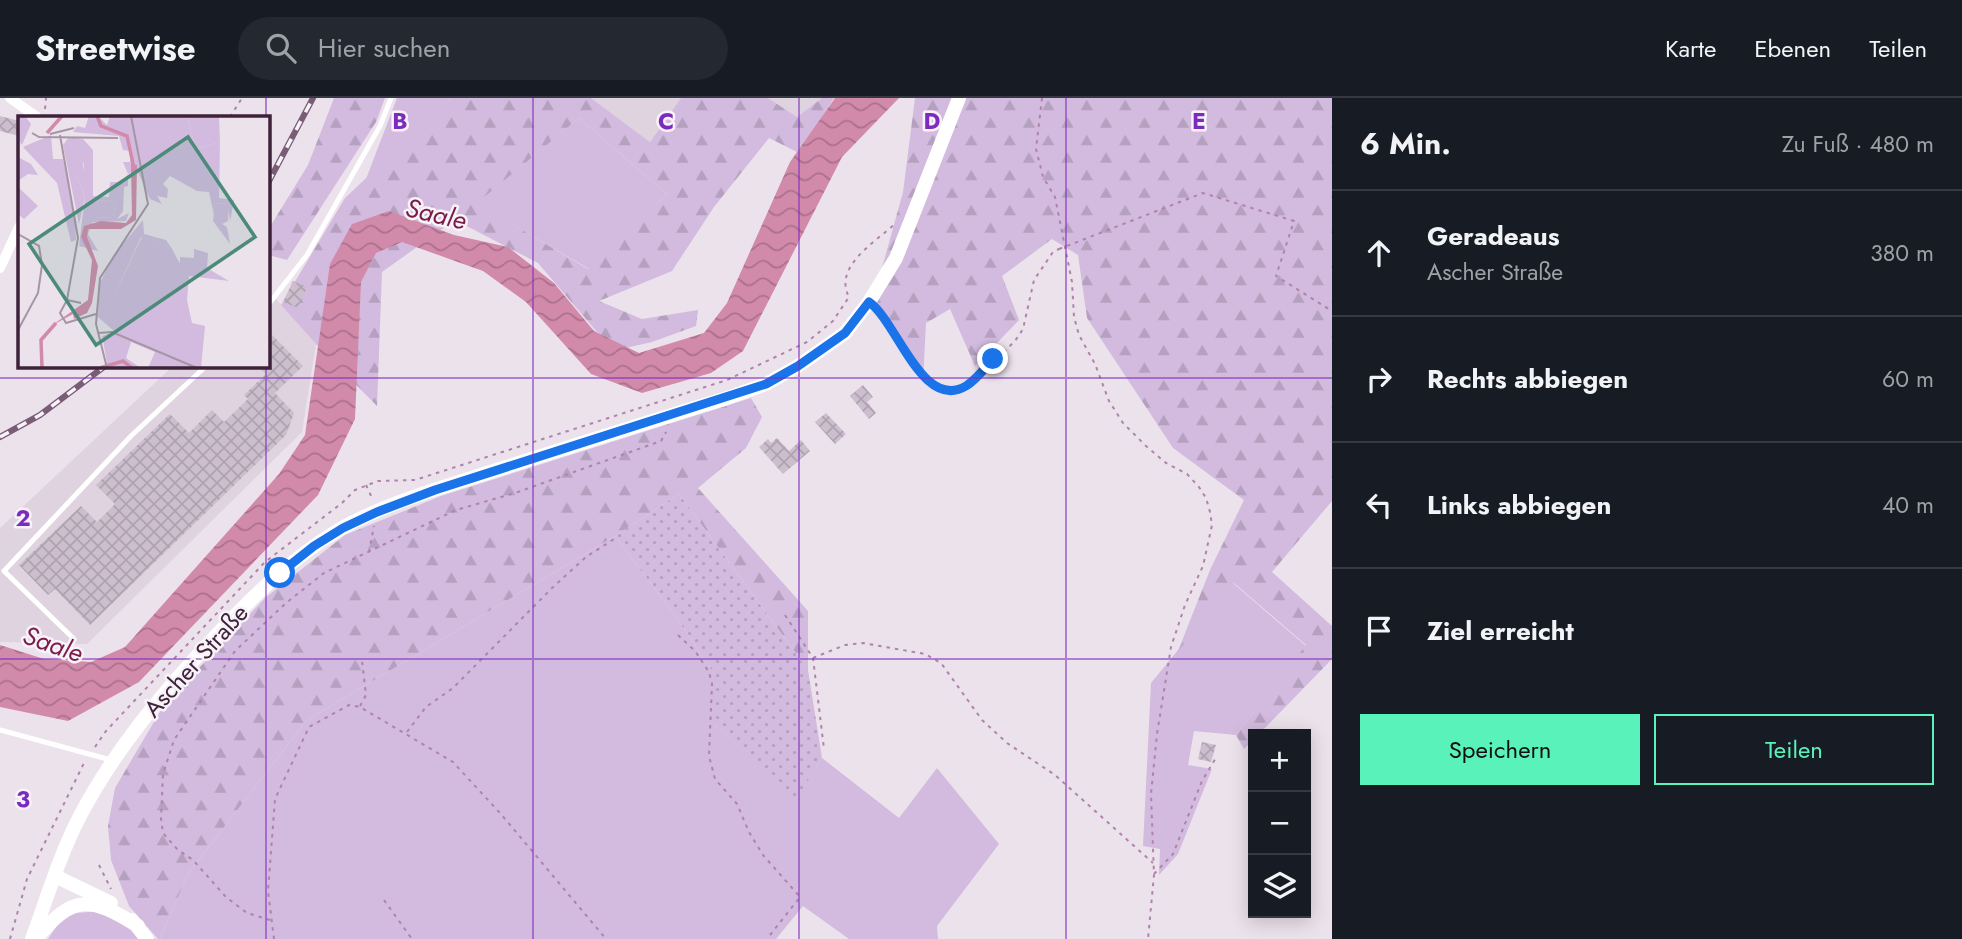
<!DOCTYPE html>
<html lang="de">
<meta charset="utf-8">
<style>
body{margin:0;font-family:Jost,sans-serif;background:#242831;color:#f1f3f6}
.controls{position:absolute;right:21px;bottom:21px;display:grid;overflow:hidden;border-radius:0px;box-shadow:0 4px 18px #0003}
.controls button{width:63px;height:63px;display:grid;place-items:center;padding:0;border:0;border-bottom:2px solid #363941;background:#171b24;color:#f1f3f6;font:35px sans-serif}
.stop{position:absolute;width:21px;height:21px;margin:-16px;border:5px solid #1a73e8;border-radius:50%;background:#fff}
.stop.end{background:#1a73e8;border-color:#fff;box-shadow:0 2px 7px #0008}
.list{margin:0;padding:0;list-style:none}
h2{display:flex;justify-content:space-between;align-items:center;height:91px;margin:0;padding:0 28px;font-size:30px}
h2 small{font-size:23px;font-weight:400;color:#9ea1a6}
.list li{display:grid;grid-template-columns:46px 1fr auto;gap:21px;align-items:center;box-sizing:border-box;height:126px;padding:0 28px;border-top:2px solid #363941}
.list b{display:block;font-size:26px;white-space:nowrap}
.list p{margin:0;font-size:23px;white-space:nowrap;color:#9ea1a6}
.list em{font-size:23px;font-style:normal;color:#9ea1a6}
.actions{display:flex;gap:14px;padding:21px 28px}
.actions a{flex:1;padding:16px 0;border:2px solid #5af2bb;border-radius:0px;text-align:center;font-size:24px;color:#5af2bb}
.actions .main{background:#5af2bb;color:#111}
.icon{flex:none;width:38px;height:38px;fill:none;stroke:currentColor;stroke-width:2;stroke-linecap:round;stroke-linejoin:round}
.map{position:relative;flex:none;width:1332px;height:841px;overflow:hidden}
header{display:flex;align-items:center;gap:42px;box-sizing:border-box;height:98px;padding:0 35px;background:#171b24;border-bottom:2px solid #363941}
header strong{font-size:33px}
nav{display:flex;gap:38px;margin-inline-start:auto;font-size:24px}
.search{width:490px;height:63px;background:#242831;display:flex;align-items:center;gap:18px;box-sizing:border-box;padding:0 24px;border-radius:38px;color:#9ea1a6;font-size:26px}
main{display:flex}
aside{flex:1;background:#171b24}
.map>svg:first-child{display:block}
.built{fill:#dfd3e0}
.grass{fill:#d2bbde}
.forest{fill:url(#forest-firs);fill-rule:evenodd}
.garden{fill:url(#garden-dots)}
.water{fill:url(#water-waves)}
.building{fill:url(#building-cross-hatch)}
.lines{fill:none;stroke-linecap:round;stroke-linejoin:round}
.path{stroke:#b083ad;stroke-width:2;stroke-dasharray:3.5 5;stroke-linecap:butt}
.service{stroke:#fff;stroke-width:5}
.minor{stroke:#fff;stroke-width:10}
.tertiary{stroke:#fff;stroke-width:14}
.rail-casing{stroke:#795d76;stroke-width:6}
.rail{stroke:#f8f3f9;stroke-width:3.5;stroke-dasharray:10;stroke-linecap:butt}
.route{stroke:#1a73e8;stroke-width:9}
.grid{fill:none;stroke:#7b2cbf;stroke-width:2;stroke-opacity:0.55}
.labels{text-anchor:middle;stroke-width:5;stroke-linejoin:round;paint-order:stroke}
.street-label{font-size:24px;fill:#3e223a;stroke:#f8f3f9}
.water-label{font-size:26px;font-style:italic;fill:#7a1c46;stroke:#f8f3f9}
.inset-river{fill:none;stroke:#d28aab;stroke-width:3.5}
.inset-road{fill:none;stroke:#a695a5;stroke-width:2}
.view{fill:#4c8a7a;fill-opacity:0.15;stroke:#4c8a7a;stroke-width:3.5}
.inset-edge{fill:none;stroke:#3e223a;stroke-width:3.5}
.grid-label{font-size:23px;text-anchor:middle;font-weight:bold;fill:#7b2cbf;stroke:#f8f3f9;stroke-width:5;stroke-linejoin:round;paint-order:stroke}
</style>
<header>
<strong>Streetwise</strong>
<div class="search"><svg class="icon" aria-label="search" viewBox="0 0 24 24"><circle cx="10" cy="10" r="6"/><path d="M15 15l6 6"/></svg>Hier suchen</div>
<nav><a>Karte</a><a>Ebenen</a><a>Teilen</a></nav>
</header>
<main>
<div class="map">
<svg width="1332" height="841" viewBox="0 0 1332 841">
<defs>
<pattern id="forest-firs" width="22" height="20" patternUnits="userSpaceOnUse" patternTransform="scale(1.75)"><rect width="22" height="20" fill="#d2bbde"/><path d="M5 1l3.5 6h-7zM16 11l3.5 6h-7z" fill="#b5a0bf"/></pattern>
<pattern id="garden-dots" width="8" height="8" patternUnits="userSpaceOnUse" patternTransform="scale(1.75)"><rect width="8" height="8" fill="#d2bbde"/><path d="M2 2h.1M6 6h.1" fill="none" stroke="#b5a0bf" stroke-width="1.8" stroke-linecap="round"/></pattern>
<pattern id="water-waves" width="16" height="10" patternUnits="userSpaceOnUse" patternTransform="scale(1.75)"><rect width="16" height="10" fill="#d28aab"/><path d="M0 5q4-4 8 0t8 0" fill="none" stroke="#ac708c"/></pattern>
<pattern id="building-cross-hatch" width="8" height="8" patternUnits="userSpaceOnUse" patternTransform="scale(1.75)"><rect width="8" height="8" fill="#ccbecd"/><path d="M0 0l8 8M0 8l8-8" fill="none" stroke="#b0a3b1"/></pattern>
</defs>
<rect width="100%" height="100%" fill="#ece2ec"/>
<g class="built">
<polygon points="591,0 681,0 650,44"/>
<polygon points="768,0 822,0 797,19"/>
<polygon points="268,192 316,246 302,334 87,546 0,544 0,430 173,268 268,268"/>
</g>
<g class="grass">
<polygon points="397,0 451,0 366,81"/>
<polygon points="579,20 667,96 589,171 476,105"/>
<polygon points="615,438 677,520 715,577 715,627 796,701 822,660 899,720 937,670 999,746 937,828 938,841 849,841 803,808 776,841 160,841 188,776 306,623"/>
<polygon points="1233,485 1306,548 1236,637 1194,633 1188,667 1212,671 1178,756 1159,777 1160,751 1143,748 1151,585"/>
<polygon points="100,813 156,841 48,841 65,816"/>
</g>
<g class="forest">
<polygon points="334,0 385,0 376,24 287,162 268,157 268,132 308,67"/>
<path d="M451 0H591L650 44 681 0H768L797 19 822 0H834L799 55 769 40 714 109 672 173 599 203 642 221 698 212 696 228 652 244 625 250 597 234 538 165 455 122 382 174 377 308 316 246 281 207 345 100ZM579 20 667 96 588 171 477 105Z"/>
<polygon points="915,0 1332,0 1332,403 1272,474 1332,528 1332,561 1259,636 1253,636 1253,642 1244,651 1236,637 1306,547 1234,485 1178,553 1210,472 1244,402 1173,350 1087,220 1078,157 1052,141 1002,178 1019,222 975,268 950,211 926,225 923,283 871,210 903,94"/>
<polygon points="751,300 762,319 746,350 698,390 808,513 808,572 679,396 615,438 306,623 188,776 160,841 158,841 129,808 111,762 108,728 115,690 164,607 265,500 345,437 441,398"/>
</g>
<polygon class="garden" points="679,396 808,572 822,660 796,702 715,627 715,577 677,520 615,438"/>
<polygon class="water" points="835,0 899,0 842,59 743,253 711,275 642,295 591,276 526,204 483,173 402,144 376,155 361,184 355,321 318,397 139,584 68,623 0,609 0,547 44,561 91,564 125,549 279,376 305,337 330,166 352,126 389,113 454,137 508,149 554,185 594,233 639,255 704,235 727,205 790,64"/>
<g class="building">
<polygon points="0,18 19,23 19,38 0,33"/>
<polygon points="293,183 307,189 298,210 283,204"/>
<polygon points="268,233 303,268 275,295 294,315 286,337 90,527 55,491 48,497 19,467 81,408 97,424 115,406 96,387 170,316 189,335 212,312 224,324 248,301 244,297 266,276 257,268 268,268"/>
<polygon points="863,287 873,299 867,304 876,315 869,321 850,298"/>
<polygon points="826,315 846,336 835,346 815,324"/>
<polygon points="777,340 789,353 801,342 810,353 783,376 759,349 768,341 771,345"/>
<polygon points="1202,644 1216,647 1211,664 1198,661"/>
</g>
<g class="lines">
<g class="path">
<polyline points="1042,0 1036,51 1043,79 1055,99 1072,184 1074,219 1079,237 1095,266 1109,303 1123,325 1146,348 1166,365 1187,376 1199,389 1206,400 1210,414 1212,427 1203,468 1185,507 1171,549 1157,636 1151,696 1154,777 1148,841"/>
<polyline points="45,11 46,0"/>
<polyline points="230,19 242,0"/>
<polyline points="1059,151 1203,95 1294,123 1276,178 1332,213"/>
<polyline points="880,211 927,283 935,288 956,292 968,288 1015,243 1023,231 1034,182 1053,154 1059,151 1064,151"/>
<polyline points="366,387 372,400"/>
<polyline points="369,454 374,428"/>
<polyline points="785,517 813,560 824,651"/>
<polyline points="678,537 695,553 709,574 712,586 709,658 715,681 737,706 749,734 763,757 800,799 767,841"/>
<polyline points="813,560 845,547 863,545 925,556 941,565 982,622 1007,645 1055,677 1153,765"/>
<polyline points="360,608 366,597 362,563"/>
<polyline points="407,634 426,609 453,590 552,490 586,459 614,441"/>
<path d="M95 649 106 633 265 464 342 405 355 392 378 383 415 382 727 282 807 244 833 223 849 199C833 169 875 144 895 126"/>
<polyline points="99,767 111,791"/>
<polyline points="1154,776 1173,756 1202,683 1217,658"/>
<polyline points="384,802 412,841"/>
<polyline points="270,822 247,815 226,799 193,762 177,751 163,735 161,720 163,676 174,642 235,553 286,505 324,475 456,412 515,395 661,343 666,334"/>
<polyline points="10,841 27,781 84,665"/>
<polyline points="274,841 268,793 275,701 309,629 349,607 360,609 453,664 500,715 606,841"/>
</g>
<g class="service">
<polyline points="268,207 307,157 380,28 391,0"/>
<polyline points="74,541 4,473 131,338 206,268"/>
<polyline points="0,632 111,662"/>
</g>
<g class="minor">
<polyline points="10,0 37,19"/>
<polyline points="0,170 19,129"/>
</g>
<g class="tertiary">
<polyline points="55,778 111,805"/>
<polyline points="132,822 147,841"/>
<path d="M32 841C47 800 60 756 80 718 114 653 161 597 210 544 249 502 292 459 342 430 393 402 451 387 506 369 579 346 651 323 724 301L766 286 798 268 845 235 869 204 896 160 959 0"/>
<path d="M36 841C73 796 90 798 138 828"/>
</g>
<g class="rail-casing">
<g id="rail">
<polyline points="268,85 313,0"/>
<polyline points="0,339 40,317 105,268"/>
</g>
</g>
<use href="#rail" class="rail"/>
</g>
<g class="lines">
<path class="route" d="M280 475 314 448 343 430 377 414 435 392 766 286 798 268 845 235 869 204C897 223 922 314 966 288 976 282 985 270 993 261"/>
</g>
<path class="grid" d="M266 0V19M533 0V841M799 0V841M1066 0V841M266 268V841M0 280H1332M0 561H1332"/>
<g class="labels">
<g class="street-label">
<text transform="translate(196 563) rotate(-48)" y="8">Ascher Straße</text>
</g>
<g class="water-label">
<text transform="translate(436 116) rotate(13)" y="9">Saale</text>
<text transform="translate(53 546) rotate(19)" y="9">Saale</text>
</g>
</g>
<g transform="translate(18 18)">
<rect width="252" height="252" fill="#ece2ec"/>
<path d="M51 21 65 23V56L58 59 67 81 61 108 45 29ZM0 41 13 48 20 59 10 58 0 65ZM81 84 98 86 95 101 76 102ZM197 87 211 88 210 105 204 108 209 111 212 128 195 105ZM119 131 162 147V141L176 142V133L190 137 189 152 211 165 171 160 169 184 174 207 187 210 183 252H130L137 236 113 226 108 242 123 252H90L84 220 97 216V178Z" fill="#d2bbde"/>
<path d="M0 0H7L13 8 4 29 0 24ZM71 0H80L89 9 92 0H169L178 33 202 26 201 82 216 84 212 106 210 88 197 87 196 99 191 76 179 75 152 60 145 68 150 73 149 82 139 80 144 88 132 83 119 54 110 58V70L106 71 105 95 99 103 111 97 108 105 75 106 70 118 80 135 61 130 67 81 58 59 59 53 65 56 66 47 61 45 59 34 65 23 75 34V80L91 81 92 66H107L110 58 105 46H112V35L105 34 101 20 55 16 59 10 67 12ZM81 84 98 86 95 101 77 102ZM33 19 35 43H45L57 101 58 124 53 126 39 67 5 31ZM125 104 126 118 148 124 153 131 123 121 97 178V216L80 201 82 167 95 140Z" fill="#d2bbde" fill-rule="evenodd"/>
<path d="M169 0H201L202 26 178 33ZM0 71 20 90 6 103 0 98ZM124 121 153 131 162 148 146 145 119 131Z" fill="#d2bbde"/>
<path d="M113 48 119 49 118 104 103 113H70L69 121 80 150 74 187 69 197 56 203 55 198 33 210 70 184 74 144 63 121 66 110 83 105 108 107 114 99Z" fill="#d28aab"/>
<path class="inset-river" d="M79 0 83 10 109 20 116 52M29 17 44 0M24 252 23 224 38 207M82 252 105 245 114 252"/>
<path class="inset-road" d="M14 17 21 21 100 22M32 18 56 12M42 19 60 122 49 184 63 187M0 118 21 130 24 149 20 177 0 214M0 149V178M49 184 42 197 48 207 78 198M80 217 94 216 179 252M89 252 78 208 82 162 130 88 113 0"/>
<path class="view" d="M170 21 237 121 78 229 11 128Z"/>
<rect width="252" height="252" class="inset-edge"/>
</g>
<g class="grid-label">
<text x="400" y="31">B</text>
<text x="666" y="31">C</text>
<text x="932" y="31">D</text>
<text x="1199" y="31">E</text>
<text x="23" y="428">2</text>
<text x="23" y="709">3</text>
</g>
</svg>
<div class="controls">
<button>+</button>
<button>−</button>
<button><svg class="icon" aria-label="layers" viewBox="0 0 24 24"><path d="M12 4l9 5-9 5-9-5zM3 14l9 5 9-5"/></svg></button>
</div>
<div class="stop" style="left:280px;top:475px"></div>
<div class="stop end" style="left:993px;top:261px"></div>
</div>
<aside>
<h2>6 Min.<small>Zu Fuß · 480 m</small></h2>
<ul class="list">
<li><svg class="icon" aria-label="ahead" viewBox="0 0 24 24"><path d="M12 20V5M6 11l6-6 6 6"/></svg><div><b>Geradeaus</b><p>Ascher Straße</p></div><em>380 m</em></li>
<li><svg class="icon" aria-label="right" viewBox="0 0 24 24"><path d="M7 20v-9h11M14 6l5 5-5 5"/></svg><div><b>Rechts abbiegen</b></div><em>60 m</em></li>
<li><svg class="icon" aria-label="left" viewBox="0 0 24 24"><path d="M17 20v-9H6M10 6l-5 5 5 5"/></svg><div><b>Links abbiegen</b></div><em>40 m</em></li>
<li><svg class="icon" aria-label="arrive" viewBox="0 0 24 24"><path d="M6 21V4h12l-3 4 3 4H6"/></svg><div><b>Ziel erreicht</b></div></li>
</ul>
<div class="actions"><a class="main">Speichern</a><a>Teilen</a></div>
</aside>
</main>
